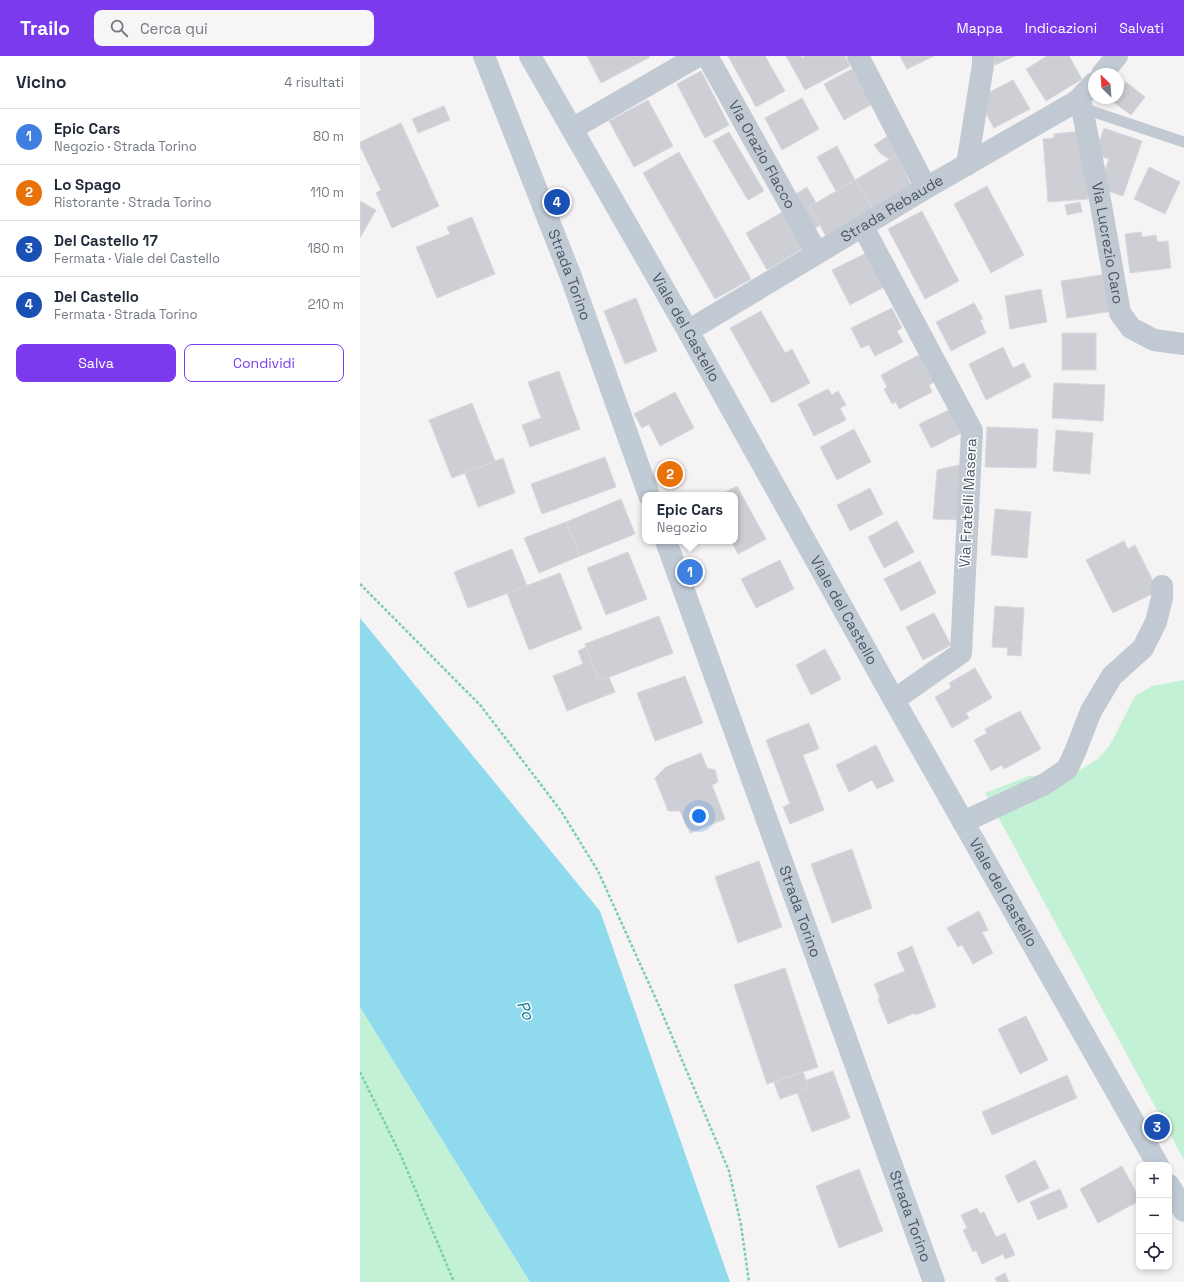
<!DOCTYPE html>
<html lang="it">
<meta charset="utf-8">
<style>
body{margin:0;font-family:"Space Grotesk",sans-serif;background:#f6f6f7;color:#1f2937}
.controls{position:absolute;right:12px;bottom:12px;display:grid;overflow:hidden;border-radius:8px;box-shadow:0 2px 6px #0003}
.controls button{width:36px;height:36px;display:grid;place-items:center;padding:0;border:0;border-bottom:1px solid #e0e1e3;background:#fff;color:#1f2937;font:20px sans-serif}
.compass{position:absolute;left:728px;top:12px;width:36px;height:36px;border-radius:50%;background:#fff;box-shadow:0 2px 6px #0003;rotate:335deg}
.you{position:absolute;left:339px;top:760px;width:14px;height:14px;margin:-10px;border:3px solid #fff;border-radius:50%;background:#1a73e8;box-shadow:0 0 0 6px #1a73e833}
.badge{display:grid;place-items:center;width:26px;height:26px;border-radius:50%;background:#7c3aed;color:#fff;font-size:13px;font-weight:700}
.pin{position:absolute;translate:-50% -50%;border:2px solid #fff;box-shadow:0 1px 4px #0006}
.popup{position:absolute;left:282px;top:436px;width:96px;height:52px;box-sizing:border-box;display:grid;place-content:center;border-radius:8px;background:#fff;filter:drop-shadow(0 1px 3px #0005);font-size:13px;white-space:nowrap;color:#747a83}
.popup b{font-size:15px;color:#1f2937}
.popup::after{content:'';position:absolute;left:50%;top:100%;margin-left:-8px;border:8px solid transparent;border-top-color:#fff}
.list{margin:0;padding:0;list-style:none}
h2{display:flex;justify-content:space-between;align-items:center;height:52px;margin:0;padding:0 16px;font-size:17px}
h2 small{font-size:13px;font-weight:400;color:#747a83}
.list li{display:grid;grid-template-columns:26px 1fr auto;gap:12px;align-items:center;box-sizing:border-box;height:56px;padding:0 16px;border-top:1px solid #e0e1e3}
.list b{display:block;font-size:15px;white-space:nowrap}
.list p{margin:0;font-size:13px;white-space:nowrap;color:#747a83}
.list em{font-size:13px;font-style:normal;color:#747a83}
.actions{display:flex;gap:8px;padding:12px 16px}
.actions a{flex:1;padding:9px 0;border:1px solid #7c3aed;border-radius:8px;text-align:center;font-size:14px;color:#7c3aed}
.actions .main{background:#7c3aed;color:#fff}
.icon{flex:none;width:22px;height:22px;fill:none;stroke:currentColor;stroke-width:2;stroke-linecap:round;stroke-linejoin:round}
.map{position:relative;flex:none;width:824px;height:1226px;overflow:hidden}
header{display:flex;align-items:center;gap:24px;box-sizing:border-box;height:56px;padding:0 20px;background:#7c3aed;color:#fff}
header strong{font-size:19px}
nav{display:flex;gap:22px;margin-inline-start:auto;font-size:14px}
.search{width:280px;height:36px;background:#f6f6f7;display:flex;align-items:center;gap:10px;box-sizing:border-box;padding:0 14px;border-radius:8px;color:#747a83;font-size:15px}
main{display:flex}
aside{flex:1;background:#fff}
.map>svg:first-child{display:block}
.green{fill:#c3f1d5}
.water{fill:#90daee}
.building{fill:#cdcfd5;stroke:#d7d9de}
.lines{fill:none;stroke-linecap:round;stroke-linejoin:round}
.path{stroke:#7ad0a6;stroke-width:2.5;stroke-dasharray:3 2;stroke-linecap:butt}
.lane{stroke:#c1cad2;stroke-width:11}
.street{stroke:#c1cad2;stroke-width:22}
.secondary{stroke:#c1cbd6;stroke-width:22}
.labels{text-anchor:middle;stroke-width:3;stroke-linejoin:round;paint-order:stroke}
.street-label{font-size:15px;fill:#4a5661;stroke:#fff}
.water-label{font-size:16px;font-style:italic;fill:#0c7c9b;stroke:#fff}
</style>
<header>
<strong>Trailo</strong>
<div class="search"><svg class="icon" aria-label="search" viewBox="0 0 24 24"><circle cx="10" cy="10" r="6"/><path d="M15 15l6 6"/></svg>Cerca qui</div>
<nav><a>Mappa</a><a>Indicazioni</a><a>Salvati</a></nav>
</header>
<main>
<aside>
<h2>Vicino<small>4 risultati</small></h2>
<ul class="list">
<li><span class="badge" style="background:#3f7fe0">1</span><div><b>Epic Cars</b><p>Negozio · Strada Torino</p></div><em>80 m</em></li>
<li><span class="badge" style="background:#e8710a">2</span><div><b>Lo Spago</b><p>Ristorante · Strada Torino</p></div><em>110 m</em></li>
<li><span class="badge" style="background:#1a4fb4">3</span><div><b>Del Castello 17</b><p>Fermata · Viale del Castello</p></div><em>180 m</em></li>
<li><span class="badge" style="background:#1a4fb4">4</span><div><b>Del Castello</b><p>Fermata · Strada Torino</p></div><em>210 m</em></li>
</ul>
<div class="actions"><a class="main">Salva</a><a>Condividi</a></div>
</aside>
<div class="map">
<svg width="824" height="1226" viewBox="0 0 824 1226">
<rect width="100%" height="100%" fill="#f5f3f3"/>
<g class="green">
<polygon points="824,624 824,1104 625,737 669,720 706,721 723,712 738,703 750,689 775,640 792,630"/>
<polygon points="0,951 170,1226 0,1226"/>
</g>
<polygon class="water" points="0,562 240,855 370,1226 170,1226 0,951"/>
<g class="building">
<polygon points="227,0 289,0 290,1 241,27"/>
<polygon points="368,0 405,0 425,35 396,51"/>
<polygon points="426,0 441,0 442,2 445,0 485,0 490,10 445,34"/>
<polygon points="540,0 574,0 547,13"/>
<polygon points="632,0 655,0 635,9"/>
<polygon points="687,0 709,0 722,23 686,45 666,13"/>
<polygon points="492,13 512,48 484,64 464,28"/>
<polygon points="341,15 369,69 345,82 317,28"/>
<polygon points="653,24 670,53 634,72 622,50 624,39"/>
<polygon points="766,26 785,41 771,59 752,45 754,42 758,42 758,37"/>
<polygon points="442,42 459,73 422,94 405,62"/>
<polygon points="288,44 313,90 274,111 249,65"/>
<polygon points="84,50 90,64 58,77 52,63"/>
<polygon points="41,67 79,150 32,172 16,137 21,134 0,90 0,86"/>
<polygon points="744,72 782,85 763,140 739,132 749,103 735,98"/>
<polygon points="722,75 728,143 688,146 683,83 694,82 694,78"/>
<polygon points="369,76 404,135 388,144 353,85"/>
<polygon points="528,80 537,99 529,103 520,97 514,89"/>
<polygon points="477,90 495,124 476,135 457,101"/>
<polygon points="319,96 391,223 355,243 283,117"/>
<polygon points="537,99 551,129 512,152 495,124"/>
<polygon points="789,111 820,126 805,158 774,143"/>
<polygon points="495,124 512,152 466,180 449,151"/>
<polygon points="627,130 664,199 631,217 594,148"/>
<polygon points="447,131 456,147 449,151 460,169 453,174 436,138"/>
<polygon points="0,145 16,154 0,182"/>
<polygon points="720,146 722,156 707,159 705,149"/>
<polygon points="424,155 445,191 407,214 386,177"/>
<polygon points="562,155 599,225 565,243 528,173"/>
<polygon points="112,161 135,218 77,242 56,191 90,178 87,171"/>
<polygon points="781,176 782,181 796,179 797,186 808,185 811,212 770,217 765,178"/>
<polygon points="508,196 526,230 490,249 472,214"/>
<polygon points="748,218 754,255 707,262 701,225"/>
<polygon points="681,233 687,266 650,273 645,240"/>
<polygon points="276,242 297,295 265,308 244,255"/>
<polygon points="614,247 623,263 620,264 626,277 591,295 576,266"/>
<polygon points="532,252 542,272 537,275 543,286 515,300 509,289 501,292 491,272"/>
<polygon points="401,255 425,297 432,293 450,327 412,347 370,272"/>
<rect x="702" y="277" width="34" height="37"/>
<polygon points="643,291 653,312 664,307 671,321 626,344 609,308"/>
<polygon points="559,299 574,326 569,329 572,336 539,353 536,346 532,348 524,333 527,331 521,319"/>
<polygon points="199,315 220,373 170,391 162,369 181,362 168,326"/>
<polygon points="694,327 745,329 743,365 692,362"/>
<polygon points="468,333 472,339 478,335 486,349 480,352 486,364 454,380 438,348"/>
<polygon points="315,336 334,372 300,390 289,368 282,372 274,358"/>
<polygon points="112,347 135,405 92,422 69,364"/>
<polygon points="593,352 605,375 571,392 559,368"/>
<polygon points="627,371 678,373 676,412 625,411"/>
<polygon points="494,373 511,406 477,424 460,391"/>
<polygon points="696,374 733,377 730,418 693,415"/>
<polygon points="245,401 256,431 182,458 171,428"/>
<polygon points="143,402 155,437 118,451 105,417"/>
<polygon points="604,408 601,464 573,463 577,414"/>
<polygon points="377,430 406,483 378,498 371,485 375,485 375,439 360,439"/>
<polygon points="510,432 523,458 490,475 477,449"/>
<polygon points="261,443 275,478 220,500 206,466"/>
<polygon points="635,453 671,456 667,502 631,499"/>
<polygon points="537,465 554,496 524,512 508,481"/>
<polygon points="206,466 220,500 179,517 164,482"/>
<polygon points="764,485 768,493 775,489 798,535 753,557 726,504"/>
<polygon points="152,493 167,530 108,552 94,516"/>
<polygon points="268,496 287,543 246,559 227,512"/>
<polygon points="420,504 434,533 396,552 381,523"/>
<polygon points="560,505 576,537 541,555 524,523"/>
<polygon points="200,517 222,573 169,594 147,537"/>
<polygon points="635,550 664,552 661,600 647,599 648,592 632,591"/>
<polygon points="574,557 591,589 563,604 546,571"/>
<polygon points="299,560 313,597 239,625 225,588"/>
<polygon points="226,591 239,625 249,621 255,636 207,655 193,620 223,608 218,595"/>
<polygon points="465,593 481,623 451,639 436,609"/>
<polygon points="615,612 632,642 606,657 609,662 592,672 575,641 591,632 589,627"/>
<polygon points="325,620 343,667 295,685 277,637"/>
<polygon points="660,655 681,693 644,713 642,709 631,715 614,684 627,677 625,673"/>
<polygon points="449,667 459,693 443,699 464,754 430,768 423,751 430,748 406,684"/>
<polygon points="516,689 534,725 517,733 512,724 489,736 476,709"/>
<polygon points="341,697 347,712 355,714 358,726 352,729 365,763 330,777 320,755 308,755 295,722 306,711"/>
<polygon points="492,793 512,852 472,867 451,808"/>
<polygon points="399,805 422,871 378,887 355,821"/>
<polygon points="619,855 628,874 622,876 633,897 613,908 602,889 598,891 587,872"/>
<polygon points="552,890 576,951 555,959 555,957 528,968 518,943 520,942 514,928 545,915 537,897"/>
<polygon points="425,912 458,1011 407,1028 374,929"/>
<polygon points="666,960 688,1004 660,1018 638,973"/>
<polygon points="473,1015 490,1062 452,1076 437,1036 449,1033 446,1024"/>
<polygon points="443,1016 449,1033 420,1043 414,1026"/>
<polygon points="707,1019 717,1042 632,1079 622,1056"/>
<polygon points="675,1104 689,1132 658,1147 645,1120"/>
<polygon points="762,1110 779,1142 779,1145 738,1167 720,1133"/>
<polygon points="499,1113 523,1175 479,1192 456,1130"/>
<polygon points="700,1133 708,1151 678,1164 670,1146"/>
<polygon points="617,1152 620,1158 624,1156 636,1181 645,1177 655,1199 645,1203 643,1198 622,1208 616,1194 613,1196 603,1174 607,1172 601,1159"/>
<polygon points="645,1217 649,1226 637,1226 635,1222"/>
</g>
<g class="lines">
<g class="path">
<polyline points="0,528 121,650 201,755 238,815 300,952 369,1115 381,1169 389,1226"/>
<polyline points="0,1016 42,1102 94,1226"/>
</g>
<polyline class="lane" points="722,52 824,86"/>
<g class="street">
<path id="s1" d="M347 0 457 197"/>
<polyline points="498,0 566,132"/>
<polyline points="742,18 757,0"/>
<path id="s2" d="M717 45 722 52 741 149 760 257 771 272 794 284 824 288"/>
<polyline points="212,73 338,0"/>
<polyline points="607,109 623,9 623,0"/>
<polyline points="503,171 612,375 601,597 534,644"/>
<path id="s3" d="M328 275 566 132 717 45 734 27"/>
<polyline points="603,766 685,728 707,713 715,696 731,655 752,620 783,592 796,566 802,542 802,530"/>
</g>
<g class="secondary">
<path id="s4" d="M124 0 211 221 289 439"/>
<path id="s5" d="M170 0 328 275 534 644 798 1109"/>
<path id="s6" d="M306 485 574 1226"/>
<polyline points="809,1129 824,1155"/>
</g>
</g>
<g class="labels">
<g class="street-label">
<text dy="5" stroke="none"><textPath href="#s1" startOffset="113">Via Orazio Flacco</textPath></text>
<text dy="5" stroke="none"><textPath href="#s3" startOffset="238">Strada Rebaude</textPath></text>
<text dy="5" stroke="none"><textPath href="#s2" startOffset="146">Via Lucrezio Caro</textPath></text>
<text dy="5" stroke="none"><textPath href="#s4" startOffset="235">Strada Torino</textPath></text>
<text dy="5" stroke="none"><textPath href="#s5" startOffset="313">Viale del Castello</textPath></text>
<text transform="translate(608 447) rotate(-87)" y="5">Via Fratelli Masera</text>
<text dy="5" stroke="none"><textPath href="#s5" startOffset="637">Viale del Castello</textPath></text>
<text dy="5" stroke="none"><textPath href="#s5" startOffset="961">Viale del Castello</textPath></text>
<text dy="5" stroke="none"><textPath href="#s6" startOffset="394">Strada Torino</textPath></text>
<text dy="5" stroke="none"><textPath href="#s6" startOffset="718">Strada Torino</textPath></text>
</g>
<g class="water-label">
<text transform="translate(166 954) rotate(65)" y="6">Po</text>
</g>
</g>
</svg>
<div class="controls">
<button>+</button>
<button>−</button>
<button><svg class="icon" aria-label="locate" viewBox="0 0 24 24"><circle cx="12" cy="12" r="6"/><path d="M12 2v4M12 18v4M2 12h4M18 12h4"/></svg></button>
</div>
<svg class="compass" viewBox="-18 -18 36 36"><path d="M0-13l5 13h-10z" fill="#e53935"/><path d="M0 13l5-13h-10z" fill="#747a83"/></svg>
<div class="you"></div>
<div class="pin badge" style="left:330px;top:516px;background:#3f7fe0">1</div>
<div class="popup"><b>Epic Cars</b>Negozio</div>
<div class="pin badge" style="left:310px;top:418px;background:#e8710a">2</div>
<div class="pin badge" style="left:797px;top:1071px;background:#1a4fb4">3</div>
<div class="pin badge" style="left:197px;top:146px;background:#1a4fb4">4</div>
</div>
</main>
